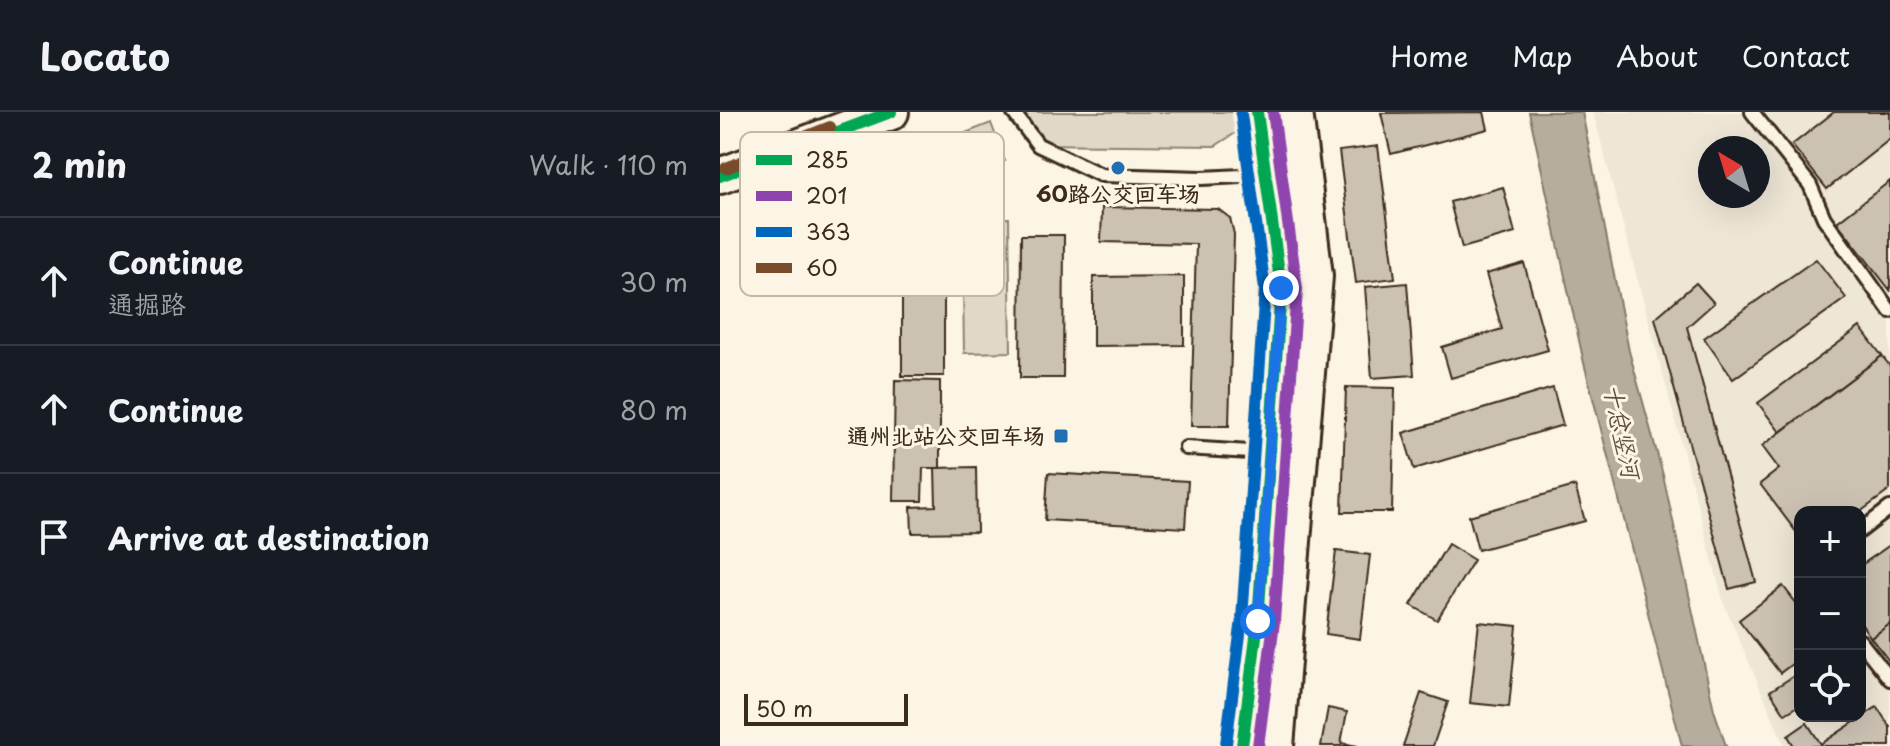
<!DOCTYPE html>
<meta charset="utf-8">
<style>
body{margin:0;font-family:"Playpen Sans","LXGW WenKai TC",sans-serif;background:#242831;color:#f1f3f6}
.controls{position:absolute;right:24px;bottom:24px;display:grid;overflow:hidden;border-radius:16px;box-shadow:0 8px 32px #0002}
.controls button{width:72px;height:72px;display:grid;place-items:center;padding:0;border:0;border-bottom:2px solid #363941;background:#171b24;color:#f1f3f6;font:40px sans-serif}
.compass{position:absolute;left:978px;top:24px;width:72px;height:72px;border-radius:50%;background:#171b24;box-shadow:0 8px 32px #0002;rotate:322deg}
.scale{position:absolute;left:24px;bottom:20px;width:164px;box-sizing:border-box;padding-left:8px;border:4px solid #3b2a1e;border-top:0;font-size:22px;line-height:28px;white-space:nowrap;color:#3b2a1e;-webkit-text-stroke:6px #fcf5e5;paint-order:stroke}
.stop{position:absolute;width:24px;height:24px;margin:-18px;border:6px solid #1a73e8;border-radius:50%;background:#fff}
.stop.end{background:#1a73e8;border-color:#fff;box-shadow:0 2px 8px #0008}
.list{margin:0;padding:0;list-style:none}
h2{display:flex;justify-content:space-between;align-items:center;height:104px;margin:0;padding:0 32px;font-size:34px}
h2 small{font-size:26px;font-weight:400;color:#9ea1a6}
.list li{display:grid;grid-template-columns:52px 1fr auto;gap:24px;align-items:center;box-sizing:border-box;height:128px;padding:0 32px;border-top:2px solid #363941}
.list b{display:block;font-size:30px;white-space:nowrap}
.list p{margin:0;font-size:26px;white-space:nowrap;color:#9ea1a6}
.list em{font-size:26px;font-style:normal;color:#9ea1a6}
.icon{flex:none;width:44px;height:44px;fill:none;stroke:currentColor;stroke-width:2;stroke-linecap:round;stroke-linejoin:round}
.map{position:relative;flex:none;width:1170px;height:634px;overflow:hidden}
header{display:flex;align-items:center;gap:48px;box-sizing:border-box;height:112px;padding:0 40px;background:#171b24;border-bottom:2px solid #363941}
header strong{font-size:38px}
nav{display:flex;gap:44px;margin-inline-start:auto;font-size:28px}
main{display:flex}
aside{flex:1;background:#171b24}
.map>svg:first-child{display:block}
.built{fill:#eee6d6;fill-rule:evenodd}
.green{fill:#e0d8c8;stroke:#8e8173;stroke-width:2}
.water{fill:#b7ad9e;stroke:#85796b;stroke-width:2}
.building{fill:#ccc2b3;stroke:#3b2a1e;stroke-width:2}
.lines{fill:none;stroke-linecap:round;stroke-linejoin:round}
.lane-casing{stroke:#3b2a1e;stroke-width:18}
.secondary-casing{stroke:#3b2a1e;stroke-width:40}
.lane{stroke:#fcf5e5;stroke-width:12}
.secondary{stroke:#fcf5e5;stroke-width:34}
.bus-1-casing{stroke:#fcf5e5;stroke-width:18}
.bus-2-casing{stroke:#fcf5e5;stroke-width:18}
.bus-3-casing{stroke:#fcf5e5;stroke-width:18}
.bus-4-casing{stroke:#fcf5e5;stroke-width:18}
.bus-1{stroke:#00a651;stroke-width:12}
.bus-2{stroke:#8e44ad;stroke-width:12}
.bus-3{stroke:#0065bd;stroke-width:12}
.bus-4{stroke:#7a4b2a;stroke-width:12}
.route{stroke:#1a73e8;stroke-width:10}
.poi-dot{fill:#1f6fb2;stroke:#fcf5e5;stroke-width:3}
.labels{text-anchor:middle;stroke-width:6;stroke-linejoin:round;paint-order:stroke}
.poi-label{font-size:22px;font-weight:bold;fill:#3b2a1e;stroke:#fcf5e5}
.water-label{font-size:24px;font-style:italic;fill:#605144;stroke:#fcf5e5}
.key{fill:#fcf5e5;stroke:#c2b8a9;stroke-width:2}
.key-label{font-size:22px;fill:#3b2a1e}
</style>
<header>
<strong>Locato</strong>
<nav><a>Home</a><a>Map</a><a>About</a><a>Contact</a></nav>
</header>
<main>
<aside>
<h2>2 min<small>Walk · 110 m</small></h2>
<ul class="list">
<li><svg class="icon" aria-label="ahead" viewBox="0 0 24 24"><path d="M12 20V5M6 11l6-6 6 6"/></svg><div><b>Continue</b><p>通掘路</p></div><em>30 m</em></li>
<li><svg class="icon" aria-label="ahead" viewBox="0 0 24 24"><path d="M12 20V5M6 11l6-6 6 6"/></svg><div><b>Continue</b></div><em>80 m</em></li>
<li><svg class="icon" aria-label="arrive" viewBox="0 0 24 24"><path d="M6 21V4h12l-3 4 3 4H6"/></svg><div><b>Arrive at destination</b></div></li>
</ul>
</aside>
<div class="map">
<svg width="1170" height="634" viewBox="0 0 1170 634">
<rect width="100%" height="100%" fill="#fcf5e5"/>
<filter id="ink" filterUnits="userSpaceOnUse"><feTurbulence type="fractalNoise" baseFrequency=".0125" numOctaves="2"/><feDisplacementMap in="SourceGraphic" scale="16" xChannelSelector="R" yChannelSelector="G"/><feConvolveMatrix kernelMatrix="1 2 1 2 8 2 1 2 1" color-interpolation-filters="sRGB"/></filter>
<g filter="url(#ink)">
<path class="built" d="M873 0H1170V634H1065L1004 492ZM990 36H1038V84H990ZM1080 400H1140V604H1080Z"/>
<g class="green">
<polygon points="295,0 521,0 525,15 495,34 313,32"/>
<polygon points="271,11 285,49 140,62"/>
<polygon points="289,106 291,240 244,241 242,107"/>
</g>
<polygon class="water" points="809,0 862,0 909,239 943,363 994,598 1006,634 962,634 864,251"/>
<g class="building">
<polygon points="764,0 768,17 671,42 661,1"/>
<polygon points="1114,0 1170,0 1170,27 1107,77 1072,33"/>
<polygon points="658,34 675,166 636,171 619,39"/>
<polygon points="1170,69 1170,178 1117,110"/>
<polygon points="783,75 795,121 742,136 730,90"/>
<polygon points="382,95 498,97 510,106 514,122 509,314 471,314 476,132 381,130"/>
<rect x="182" y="123" width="42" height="141"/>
<polygon points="301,123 344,123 343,266 300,266"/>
<polygon points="1096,147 1126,186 1013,267 984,226"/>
<polygon points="804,151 828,238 731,266 722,235 782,217 766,162"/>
<polygon points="464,164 464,233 373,234 373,165"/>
<polygon points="687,171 694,263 652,266 645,175"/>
<polygon points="976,171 994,191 967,215 1036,470 1009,477 935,206"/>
<polygon points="1140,215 1162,244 1060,320 1038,291"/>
<polygon points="1162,244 1170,254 1170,378 1140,400 1080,400 1080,425 1040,372 1059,357 1042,334"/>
<polygon points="175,268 220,269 220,356 203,356 202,389 173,389"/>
<polygon points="626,275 675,276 672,400 622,400"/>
<polygon points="833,276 843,313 694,357 683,321"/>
<polygon points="256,355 257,420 192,421 191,395 216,394 215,356"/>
<polygon points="328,361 468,369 465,416 325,408"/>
<polygon points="855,374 865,409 758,438 749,404"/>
<polygon points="728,432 754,448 717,508 691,493"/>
<polygon points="1170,433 1170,512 1151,526 1140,510 1140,454"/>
<polygon points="616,439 650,443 640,527 606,522"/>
<polygon points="1063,474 1080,496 1080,546 1060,561 1019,508"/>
<polygon points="759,510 797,514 789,595 750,591"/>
<polygon points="1170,512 1170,550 1151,526"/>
<polygon points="1080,560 1080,593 1065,602 1050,579"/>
<polygon points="701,581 728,590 713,634 683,634"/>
<polygon points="1157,595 1170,615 1170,634 1074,634 1068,624 1087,611 1101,632"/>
<polygon points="608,596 627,600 621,631 638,634 601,634"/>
</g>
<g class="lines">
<g class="lane-casing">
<g id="lane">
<polyline points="293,0 318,33 381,63 482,66 581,61"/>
<polyline points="1032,0 1090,73 1104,106 1170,199"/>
<polyline points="466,336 546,341"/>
<polyline points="1140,419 1170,396"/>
<polyline points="1140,529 1170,567"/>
</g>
</g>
<g class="secondary-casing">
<g id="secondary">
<polyline points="0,64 171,0"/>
<polyline points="522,634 538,509 561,176 537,0"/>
<polyline points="556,634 595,164 575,0"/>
</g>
</g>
<use href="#lane" class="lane"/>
<use href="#secondary" class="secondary"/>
<g class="bus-1-casing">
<g id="bus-1">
<polyline points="0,64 171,0"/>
<polyline points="522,634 538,509 561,176 537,0"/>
</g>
</g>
<g class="bus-2-casing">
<polyline id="bus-2" points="538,634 554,510 577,177 553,0"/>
</g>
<g class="bus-3-casing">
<polyline id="bus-3" points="506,632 522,507 545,177 521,2"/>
</g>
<g class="bus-4-casing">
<polyline id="bus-4" points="6,56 110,15"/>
</g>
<use href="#bus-1" class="bus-1"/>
<use href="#bus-2" class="bus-2"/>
<use href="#bus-3" class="bus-3"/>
<use href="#bus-4" class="bus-4"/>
</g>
</g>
<g class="lines" filter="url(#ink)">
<polyline class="route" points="538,509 561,176"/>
</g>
<g class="poi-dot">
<circle cx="398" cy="56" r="8"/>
<rect x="333" y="316" width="16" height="16" rx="4"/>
</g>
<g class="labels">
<g class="poi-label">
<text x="398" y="90">60路公交回车场</text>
<text x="325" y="332" text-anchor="end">通州北站公交回车场</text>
</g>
<g class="water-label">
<text transform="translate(901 319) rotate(78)" y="8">十总竖河</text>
</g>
</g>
<rect x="20" y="20" width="264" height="164" rx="12" class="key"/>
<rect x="36" y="43" width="36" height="10" fill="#00a651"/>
<rect x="36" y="79" width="36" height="10" fill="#8e44ad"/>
<rect x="36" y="115" width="36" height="10" fill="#0065bd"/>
<rect x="36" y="151" width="36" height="10" fill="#7a4b2a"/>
<g class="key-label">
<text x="86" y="56">285</text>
<text x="86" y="92">201</text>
<text x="86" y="128">363</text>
<text x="86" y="164">60</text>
</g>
</svg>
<div class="controls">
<button>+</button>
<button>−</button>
<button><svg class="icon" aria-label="locate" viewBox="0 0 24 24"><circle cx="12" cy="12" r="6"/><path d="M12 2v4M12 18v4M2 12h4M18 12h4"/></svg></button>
</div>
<svg class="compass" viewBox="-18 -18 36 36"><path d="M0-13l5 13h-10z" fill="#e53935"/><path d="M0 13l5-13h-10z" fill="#9ea1a6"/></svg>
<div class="scale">50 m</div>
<div class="stop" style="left:538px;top:509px"></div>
<div class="stop end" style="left:561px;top:176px"></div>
</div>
</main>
